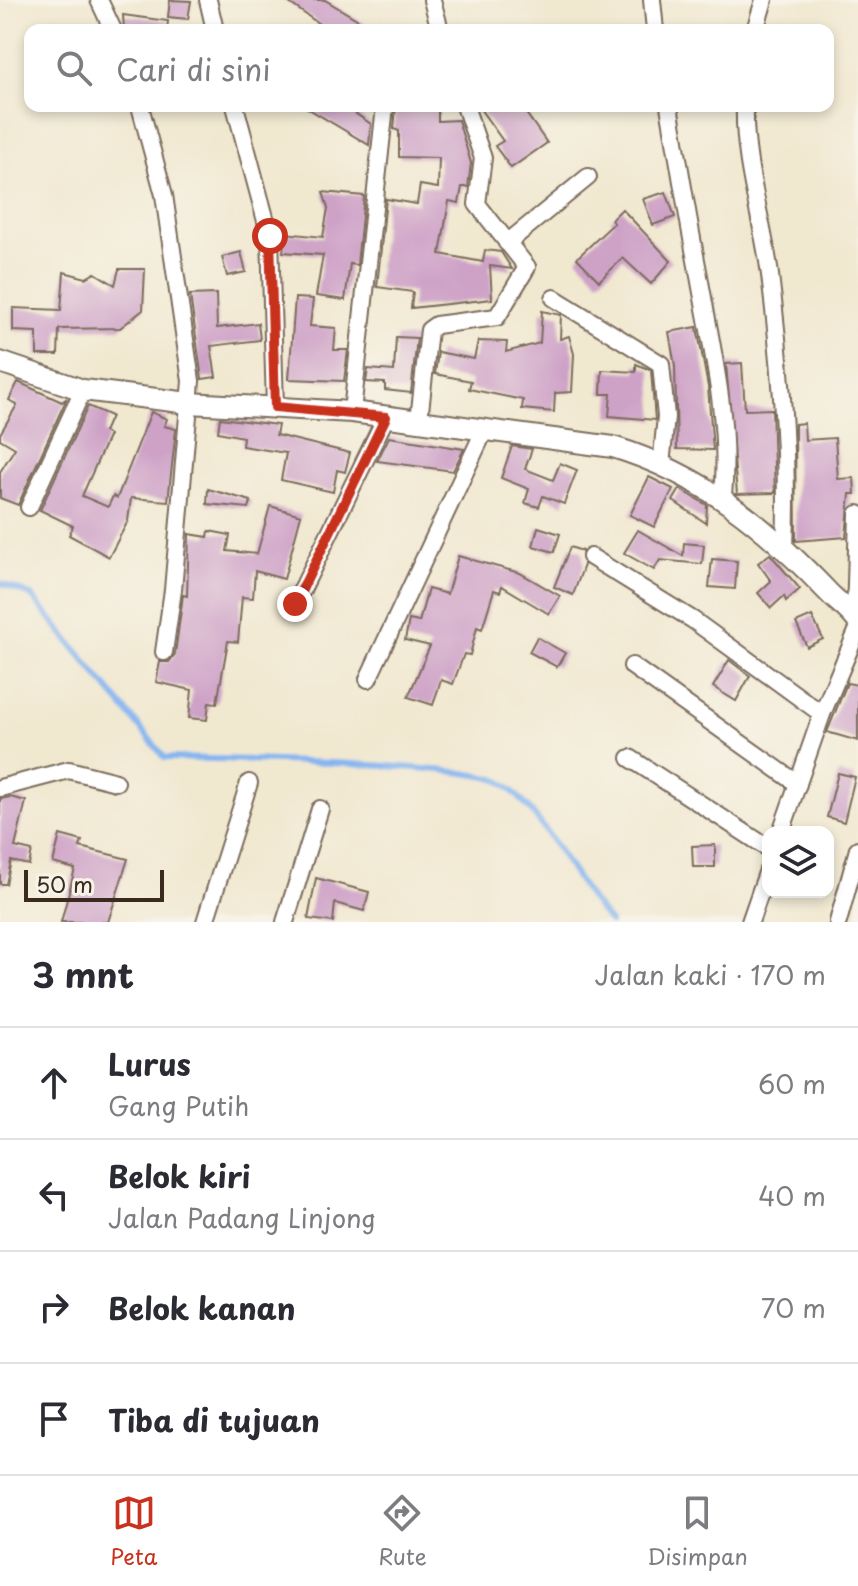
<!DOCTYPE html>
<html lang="id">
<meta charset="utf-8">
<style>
body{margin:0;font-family:"Playpen Sans",sans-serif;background:#f2f2f3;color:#2b2b33}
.controls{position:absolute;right:24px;bottom:24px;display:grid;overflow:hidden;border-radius:16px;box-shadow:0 4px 12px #0003}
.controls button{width:72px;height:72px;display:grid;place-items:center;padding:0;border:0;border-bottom:2px solid #e1e1e2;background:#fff;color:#2b2b33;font:40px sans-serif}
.scale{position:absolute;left:24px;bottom:20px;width:140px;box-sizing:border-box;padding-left:8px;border:4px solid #3b2a1e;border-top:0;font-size:22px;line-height:28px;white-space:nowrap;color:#3b2a1e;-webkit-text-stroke:6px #f7f3e8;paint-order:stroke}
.stop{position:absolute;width:24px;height:24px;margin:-18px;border:6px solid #c8321e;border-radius:50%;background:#fff}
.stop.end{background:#c8321e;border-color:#fff;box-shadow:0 2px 8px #0008}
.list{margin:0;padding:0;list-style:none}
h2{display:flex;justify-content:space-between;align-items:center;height:104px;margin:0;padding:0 32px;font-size:34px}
h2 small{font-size:26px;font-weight:400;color:#7c7c81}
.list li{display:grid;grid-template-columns:52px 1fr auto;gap:24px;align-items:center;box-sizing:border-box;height:112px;padding:0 32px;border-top:2px solid #e1e1e2}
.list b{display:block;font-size:30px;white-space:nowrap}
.list p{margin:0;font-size:26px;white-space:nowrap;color:#7c7c81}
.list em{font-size:26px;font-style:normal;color:#7c7c81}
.icon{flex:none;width:44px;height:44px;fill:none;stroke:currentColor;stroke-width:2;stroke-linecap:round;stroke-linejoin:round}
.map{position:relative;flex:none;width:858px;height:922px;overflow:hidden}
.search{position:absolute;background:#fff;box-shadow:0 4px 12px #0003;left:24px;right:24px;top:24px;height:88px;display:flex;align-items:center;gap:20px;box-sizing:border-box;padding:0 28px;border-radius:16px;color:#7c7c81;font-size:30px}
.sheet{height:552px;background:#fff}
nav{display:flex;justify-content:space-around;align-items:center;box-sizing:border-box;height:112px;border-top:2px solid #e1e1e2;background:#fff;font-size:22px;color:#7c7c81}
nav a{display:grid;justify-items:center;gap:4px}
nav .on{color:#c8321e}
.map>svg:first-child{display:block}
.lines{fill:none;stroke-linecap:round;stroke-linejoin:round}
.stream{stroke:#85b5f0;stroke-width:6}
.building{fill:#cea2c7}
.minor-casing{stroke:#7b6c5c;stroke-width:20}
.tertiary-casing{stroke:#7b6c5c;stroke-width:24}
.minor{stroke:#fff;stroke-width:16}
.tertiary{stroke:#fff;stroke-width:20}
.route{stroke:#c8321e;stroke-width:10}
</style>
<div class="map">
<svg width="858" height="922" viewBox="0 0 858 922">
<rect width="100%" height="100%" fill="#f7f3e8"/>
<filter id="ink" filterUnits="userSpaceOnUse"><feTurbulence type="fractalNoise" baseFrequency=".0125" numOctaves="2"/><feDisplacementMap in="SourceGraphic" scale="16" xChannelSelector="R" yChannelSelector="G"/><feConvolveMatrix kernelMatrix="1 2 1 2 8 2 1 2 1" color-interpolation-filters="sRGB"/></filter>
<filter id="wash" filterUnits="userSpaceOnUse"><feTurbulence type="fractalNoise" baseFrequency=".006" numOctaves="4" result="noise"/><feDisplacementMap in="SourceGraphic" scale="32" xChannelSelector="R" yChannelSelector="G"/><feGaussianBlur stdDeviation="1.8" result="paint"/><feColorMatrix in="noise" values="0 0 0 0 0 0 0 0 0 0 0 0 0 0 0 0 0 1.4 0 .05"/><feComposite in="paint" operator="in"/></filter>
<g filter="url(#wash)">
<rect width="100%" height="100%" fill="#f1e8d0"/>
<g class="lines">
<path class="stream" d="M0 583 31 595 165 758C213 759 477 764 503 783 549 819 570 880 610 922"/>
</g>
<g id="blocks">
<g class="building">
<polygon points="170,0 191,1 188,19 168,17"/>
<polygon points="285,0 325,0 375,30 328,30"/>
<polygon points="123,15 168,21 167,30 124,30"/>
<polygon points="304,106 344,106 371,124 369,145"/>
<polygon points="396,106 438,106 438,121 458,120 471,163 468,187 462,187 459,203 449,201 440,254 483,262 485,250 501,252 512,269 490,266 492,299 411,308 413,292 377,287 386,199 417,204 420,185 438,188 439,158 399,157 399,131 394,129"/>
<polygon points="478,106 521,106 547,143 511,168 495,146 503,141"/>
<polygon points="323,192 364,196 357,265 350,264 345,300 316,296 323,255 283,252 285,233 323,237 328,208"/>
<polygon points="666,192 675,217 653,225 643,199"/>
<polygon points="622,209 671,261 651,284 623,258 599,281 577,258 614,223 611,220"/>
<polygon points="241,252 246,272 227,276 222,257"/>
<polygon points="119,269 145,269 143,310 120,328 59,329 58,355 37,355 37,332 13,331 13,308 61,310 64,272 86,278 95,273 115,285"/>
<polygon points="216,294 217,328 258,323 260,340 211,346 216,377 202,379 190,295"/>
<polygon points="295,298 313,299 310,326 336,328 334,350 348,350 344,381 289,379"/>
<polygon points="542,311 561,315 560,339 569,336 574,354 572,392 555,393 554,412 522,409 523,400 469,389 471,381 435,374 438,352 474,359 478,341 507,342 506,352 540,343"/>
<polygon points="697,327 708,387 713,450 677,449 675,366 669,332"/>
<polygon points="396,337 417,338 411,393 385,390 385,383 366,382 368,369 394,371"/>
<polygon points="742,363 745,410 772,409 775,493 737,494 726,364"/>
<polygon points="636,364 651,370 655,420 609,416 611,394 601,394 602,370 636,372"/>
<polygon points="18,382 62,402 67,398 18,505 0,498 0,472 15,448 0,439 0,434 17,405 9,400"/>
<polygon points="88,406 111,416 104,432 109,435 82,496 108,507 113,496 117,498 151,412 167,419 164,426 176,429 168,501 131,498 128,521 109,557 69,535 73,526 40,510"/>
<polygon points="220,418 278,425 276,435 350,453 345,472 337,470 333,492 281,480 286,453 242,446 243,437 218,432"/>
<polygon points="804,423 805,440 835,438 838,479 854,478 855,494 850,494 846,537 796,541 795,424"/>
<polygon points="389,437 464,449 453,471 377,461"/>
<polygon points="512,446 532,449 525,469 553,480 560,463 577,470 564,504 543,496 539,507 525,503 529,489 501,478"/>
<polygon points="649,477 673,489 654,527 630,515"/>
<polygon points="208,489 251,501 249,508 207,504"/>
<polygon points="680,489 707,505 706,523 673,501"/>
<polygon points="270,506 301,515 284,579 255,571 253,598 242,597 238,642 228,641 217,703 209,702 207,720 189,718 192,690 156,682 160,662 169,662 175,654 183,595 187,596 189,534 208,537 209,531 230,535 227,551 257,554"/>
<polygon points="538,527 560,534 554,552 533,546"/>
<polygon points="638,530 683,556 684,543 704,545 702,564 660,560 654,570 624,553"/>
<polygon points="570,547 582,551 584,565 573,595 554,587"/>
<polygon points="770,554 800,589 786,601 784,596 771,608 758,593 771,581 758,563"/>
<polygon points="458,556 520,573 560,596 549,614 502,586 500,592 494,590 482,629 477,627 470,655 464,654 453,684 441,680 433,705 408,697 430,646 405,640 409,620 419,622 428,589 447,594"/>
<polygon points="712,559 737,561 735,589 709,587"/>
<polygon points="812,616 823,639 807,647 796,623"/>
<polygon points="537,637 565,653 557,667 529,652"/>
<polygon points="729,660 750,676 736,701 713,687"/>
<polygon points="847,683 858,685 858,741 827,732"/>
<polygon points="838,773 855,777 844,822 827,817"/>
<polygon points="10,797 26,801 15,847 32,851 29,865 11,861 6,884 0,884 0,799"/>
<polygon points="60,835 82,841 80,847 128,859 108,922 61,922 75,869 53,863"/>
<polygon points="715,845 715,867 693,867 692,846"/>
<polygon points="316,878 369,892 364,911 335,903 333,922 308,919"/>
</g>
</g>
</g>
<g filter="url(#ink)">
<use href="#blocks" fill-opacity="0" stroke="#7b6c5c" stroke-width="2"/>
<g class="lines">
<g class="minor-casing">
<g id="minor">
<polyline points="99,0 113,30"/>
<polyline points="208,0 215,30"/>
<polyline points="432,0 440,30"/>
<polyline points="652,0 655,30"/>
<polyline points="755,30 764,0"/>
<polyline points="140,106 164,195 191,381 173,590 164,652"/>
<polyline points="235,106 270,236 275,407"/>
<path d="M669 106C679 163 688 220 699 276 712 350 730 421 723 496"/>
<path d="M745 106C743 162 763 220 770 275 781 365 789 458 785 548"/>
<polyline points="507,243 588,177"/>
<polyline points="554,298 661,364 666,417 661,465"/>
<polyline points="352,412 385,106"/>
<polyline points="419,420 429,330 436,325 497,317 527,267 477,204 483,158 465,106"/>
<polyline points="29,507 83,390"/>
<polyline points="591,557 693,620 822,714"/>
<polyline points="295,604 386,417"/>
<polyline points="855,618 858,514"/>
<polyline points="632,666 798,784"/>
<polyline points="368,679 485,429"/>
<polyline points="630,758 768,848"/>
<polyline points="0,788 69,770 116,782"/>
<polyline points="781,832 822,714 858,629"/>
<polyline points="205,922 249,783"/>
<polyline points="285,922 320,809"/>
<polyline points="750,922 768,870"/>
<polyline points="838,922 858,849"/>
</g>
</g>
<g class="tertiary-casing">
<path id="tertiary" d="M0 362 83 390 189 403 352 412 613 447C702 474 765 526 827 591 837 602 850 610 858 622"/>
</g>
<use href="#minor" class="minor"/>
<use href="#tertiary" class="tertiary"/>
</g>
</g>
<g class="lines" filter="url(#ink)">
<polyline class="route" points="270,236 275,407 386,417 295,604"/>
</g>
</svg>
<div class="controls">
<button><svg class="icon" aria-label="layers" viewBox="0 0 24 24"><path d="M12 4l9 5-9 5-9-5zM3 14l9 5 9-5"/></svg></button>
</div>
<div class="scale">50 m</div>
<div class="stop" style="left:270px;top:236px"></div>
<div class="stop end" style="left:295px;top:604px"></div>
<div class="search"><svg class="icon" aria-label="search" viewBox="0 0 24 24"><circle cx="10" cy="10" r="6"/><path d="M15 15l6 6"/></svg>Cari di sini</div>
</div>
<section class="sheet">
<h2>3 mnt<small>Jalan kaki · 170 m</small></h2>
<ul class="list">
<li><svg class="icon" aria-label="ahead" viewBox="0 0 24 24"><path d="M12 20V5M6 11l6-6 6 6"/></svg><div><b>Lurus</b><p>Gang Putih</p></div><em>60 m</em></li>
<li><svg class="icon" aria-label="left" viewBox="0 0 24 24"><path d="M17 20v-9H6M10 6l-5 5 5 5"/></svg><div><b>Belok kiri</b><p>Jalan Padang Linjong</p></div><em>40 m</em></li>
<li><svg class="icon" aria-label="right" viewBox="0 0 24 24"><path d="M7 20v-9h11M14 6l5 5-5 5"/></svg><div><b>Belok kanan</b></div><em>70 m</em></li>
<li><svg class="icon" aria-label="arrive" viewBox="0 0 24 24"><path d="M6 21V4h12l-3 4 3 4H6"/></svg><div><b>Tiba di tujuan</b></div></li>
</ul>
</section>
<nav>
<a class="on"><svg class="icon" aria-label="map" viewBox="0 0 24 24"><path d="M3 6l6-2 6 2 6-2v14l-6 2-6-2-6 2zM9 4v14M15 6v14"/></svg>Peta</a>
<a><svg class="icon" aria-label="directions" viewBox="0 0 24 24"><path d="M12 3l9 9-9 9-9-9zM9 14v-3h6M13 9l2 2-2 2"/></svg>Rute</a>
<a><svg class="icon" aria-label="saved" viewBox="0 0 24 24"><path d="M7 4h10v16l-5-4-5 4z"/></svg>Disimpan</a>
</nav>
